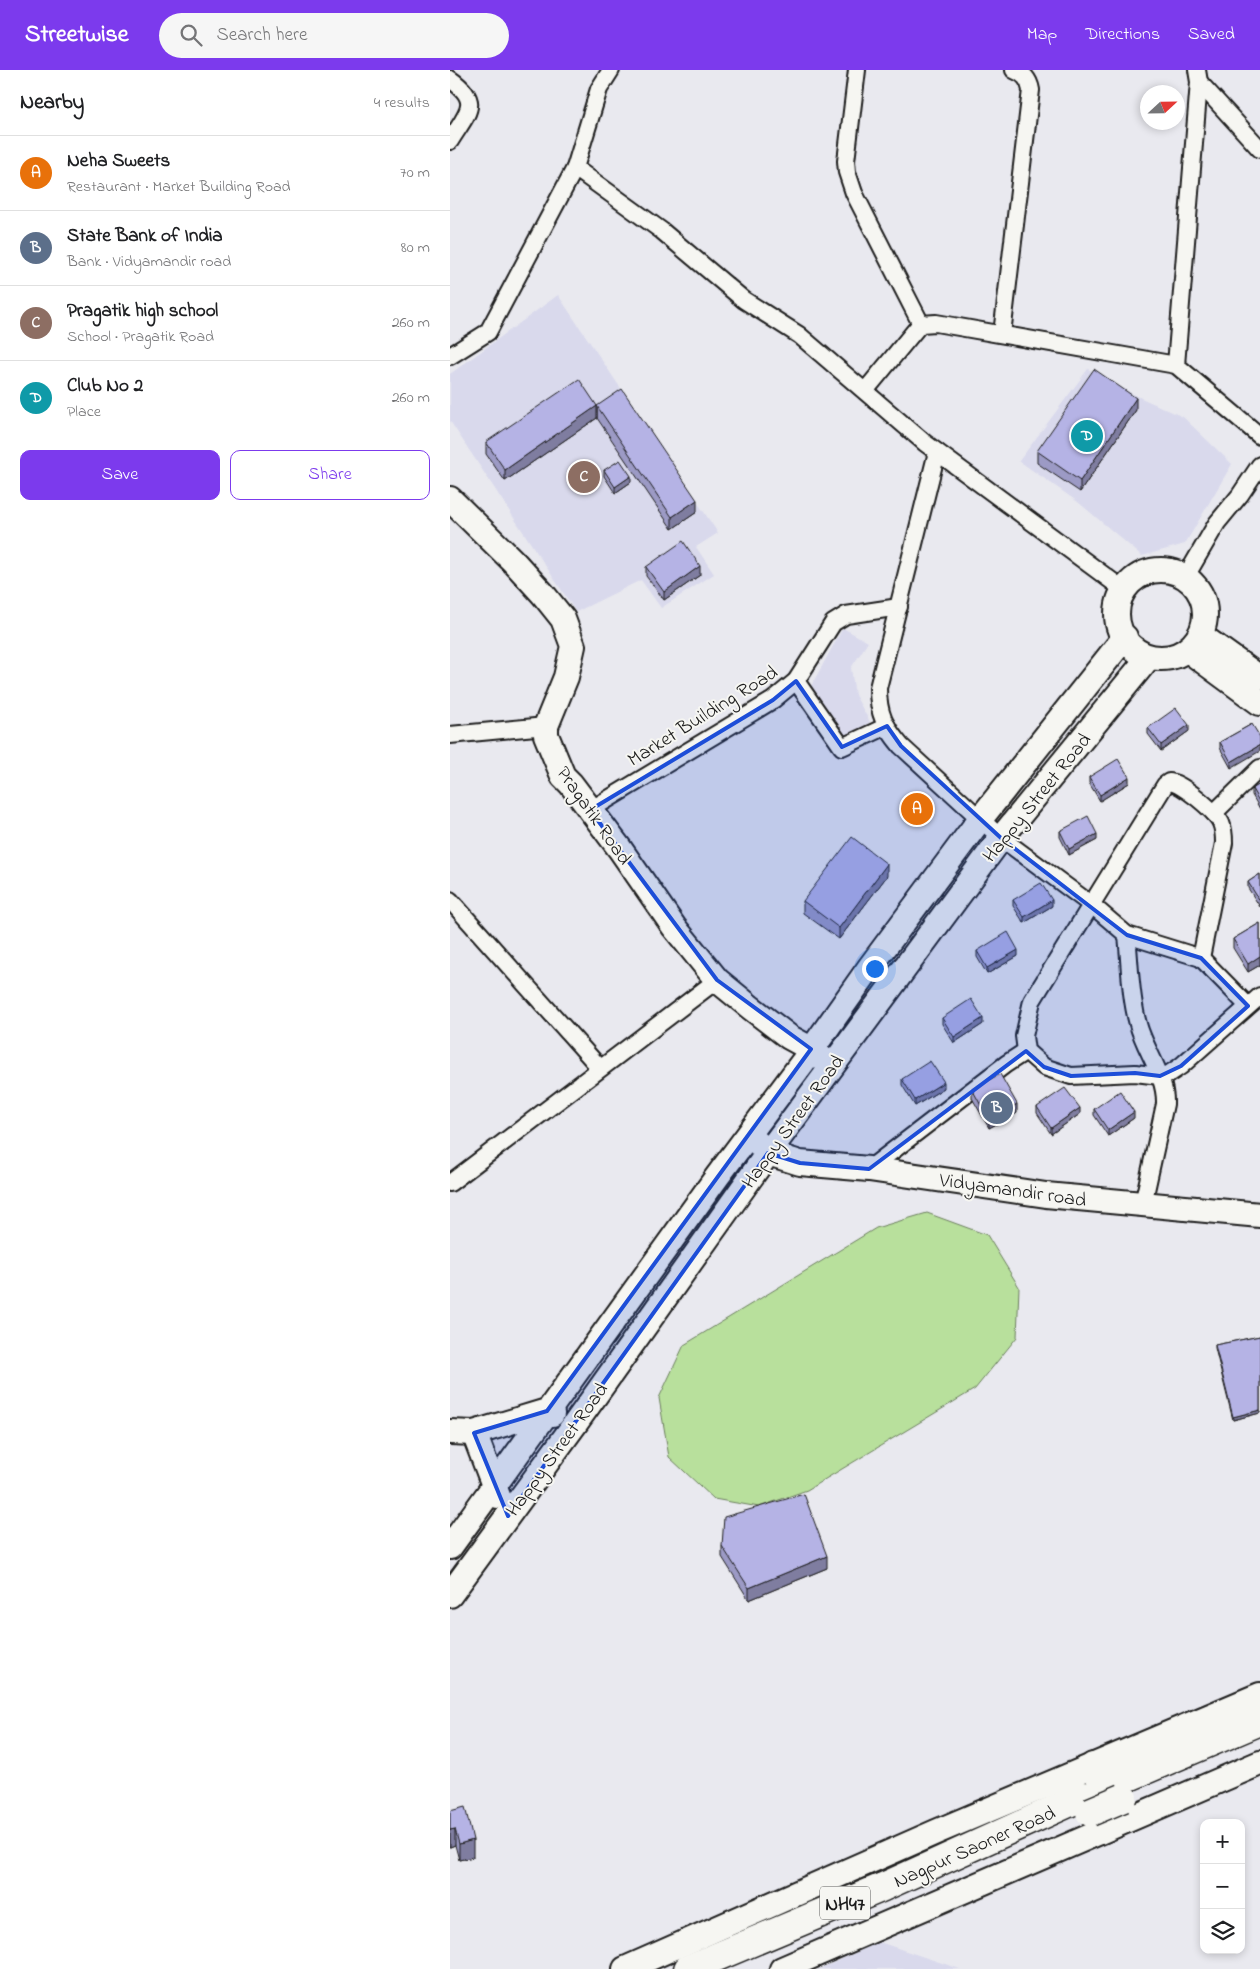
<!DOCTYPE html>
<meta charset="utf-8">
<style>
body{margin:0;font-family:"Indie Flower",sans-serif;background:#f6f6f6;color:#202124}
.controls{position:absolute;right:15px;bottom:15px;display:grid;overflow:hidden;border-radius:10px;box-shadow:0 2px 8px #0003}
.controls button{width:45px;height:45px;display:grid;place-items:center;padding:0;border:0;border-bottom:1px solid #e0e0e0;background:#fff;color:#202124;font:25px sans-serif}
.compass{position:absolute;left:690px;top:15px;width:45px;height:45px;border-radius:50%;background:#fff;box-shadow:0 2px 8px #0003;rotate:68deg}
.you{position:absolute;left:424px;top:898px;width:18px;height:18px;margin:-12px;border:4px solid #fff;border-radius:50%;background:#1a73e8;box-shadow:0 0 0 8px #1a73e833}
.badge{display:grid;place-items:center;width:32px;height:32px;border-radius:50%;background:#7c3aed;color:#fff;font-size:16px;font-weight:700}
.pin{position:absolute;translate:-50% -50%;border:2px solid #fff;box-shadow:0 1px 5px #0006}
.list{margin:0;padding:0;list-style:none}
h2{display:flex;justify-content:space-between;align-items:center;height:65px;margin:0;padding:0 20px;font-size:21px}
h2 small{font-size:16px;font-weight:400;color:#757577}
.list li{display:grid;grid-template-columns:32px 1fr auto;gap:15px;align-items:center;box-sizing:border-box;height:75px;padding:0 20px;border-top:1px solid #e0e0e0}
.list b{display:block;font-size:19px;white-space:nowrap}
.list p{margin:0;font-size:16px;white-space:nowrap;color:#757577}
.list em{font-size:16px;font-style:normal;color:#757577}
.actions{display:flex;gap:10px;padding:15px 20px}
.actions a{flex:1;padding:11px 0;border:1px solid #7c3aed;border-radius:10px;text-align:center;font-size:18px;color:#7c3aed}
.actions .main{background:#7c3aed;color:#fff}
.icon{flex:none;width:28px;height:28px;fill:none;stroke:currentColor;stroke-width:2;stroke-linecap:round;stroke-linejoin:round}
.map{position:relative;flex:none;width:810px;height:1899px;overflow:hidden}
header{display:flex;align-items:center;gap:30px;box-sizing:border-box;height:70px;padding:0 25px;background:#7c3aed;color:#fff}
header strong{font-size:24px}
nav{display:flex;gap:28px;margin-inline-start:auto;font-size:18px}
.search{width:350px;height:45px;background:#f6f6f6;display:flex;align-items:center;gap:12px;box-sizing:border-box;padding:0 18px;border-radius:28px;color:#757577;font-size:19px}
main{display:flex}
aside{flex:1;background:#fff}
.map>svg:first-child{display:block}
.built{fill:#d9d9ec}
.green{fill:#b8e09c;stroke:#6a7e5c}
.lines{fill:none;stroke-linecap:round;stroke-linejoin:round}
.street-casing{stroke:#1c1c1c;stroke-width:20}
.secondary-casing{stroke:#1c1c1c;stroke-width:28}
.highway-casing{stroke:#1c1c1c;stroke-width:31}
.street{stroke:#f6f6f2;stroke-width:16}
.secondary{stroke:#f6f6f2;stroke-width:24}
.highway{stroke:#f6f6f2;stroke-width:28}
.highway-bridge-casing{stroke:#1c1c1c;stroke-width:31;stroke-linecap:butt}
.highway-bridge{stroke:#f6f6f2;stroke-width:28}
.wall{fill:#9c9ac5;stroke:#1c1c1c}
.shaded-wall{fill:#7f7da0;stroke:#1c1c1c}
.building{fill:#b5b3e5;stroke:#1c1c1c}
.marked{fill:#1d4ed8;fill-opacity:0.2;stroke:#1d4ed8;stroke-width:4;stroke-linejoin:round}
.labels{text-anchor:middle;stroke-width:4;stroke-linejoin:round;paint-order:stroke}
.shield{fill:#f6f6f2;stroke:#5d5d5c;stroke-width:1}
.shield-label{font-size:19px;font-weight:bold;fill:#1c1c1c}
.street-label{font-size:20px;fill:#1c1c1c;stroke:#f6f6f2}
</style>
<header>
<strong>Streetwise</strong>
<div class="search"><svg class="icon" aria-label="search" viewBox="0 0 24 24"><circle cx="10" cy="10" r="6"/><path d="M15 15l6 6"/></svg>Search here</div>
<nav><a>Map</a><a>Directions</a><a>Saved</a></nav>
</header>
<main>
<aside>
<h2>Nearby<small>4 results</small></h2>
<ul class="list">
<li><span class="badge" style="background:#e8710a">A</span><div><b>Neha Sweets</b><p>Restaurant · Market Building Road</p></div><em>70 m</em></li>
<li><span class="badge" style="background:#5c6f8a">B</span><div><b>State Bank of India</b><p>Bank · Vidyamandir road</p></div><em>80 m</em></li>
<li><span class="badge" style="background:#8d6e63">C</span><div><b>Pragatik high school</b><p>School · Pragatik Road</p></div><em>260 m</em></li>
<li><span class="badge" style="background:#0f9aa8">D</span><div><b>Club No 2</b><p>Place</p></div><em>260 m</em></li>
</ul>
<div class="actions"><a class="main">Save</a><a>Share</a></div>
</aside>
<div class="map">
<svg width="810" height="1899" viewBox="0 0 810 1899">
<rect width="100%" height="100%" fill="#e9e9ef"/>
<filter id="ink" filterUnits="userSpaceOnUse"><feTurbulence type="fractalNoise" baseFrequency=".02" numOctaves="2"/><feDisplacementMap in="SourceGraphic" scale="10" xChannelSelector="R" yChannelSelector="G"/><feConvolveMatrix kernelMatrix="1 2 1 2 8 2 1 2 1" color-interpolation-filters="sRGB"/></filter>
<g filter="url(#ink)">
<g class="built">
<polygon points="108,225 268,463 246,477 264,504 211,538 191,510 126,542 0,351 0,304"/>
<polygon points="638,299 687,326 733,347 782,394 735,474 692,486 628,432 569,391"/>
<polygon points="393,558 418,572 401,598 405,625 420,652 395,669 361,616"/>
<polygon points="429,1872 510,1899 370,1899"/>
</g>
<polygon class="green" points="477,1143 537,1165 569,1217 567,1267 525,1319 357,1420 309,1437 264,1429 219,1387 209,1328 234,1275 426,1158"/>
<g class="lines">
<g class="street-casing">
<g id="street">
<polyline points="407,0 396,91 397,102 404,123 471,254"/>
<path d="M0 9C33 32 17 43 0 71"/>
<polyline points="749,12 810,79"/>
<polyline points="125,98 149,19 161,0"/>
<path d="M552 264 581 20C579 9 574 4 564 0"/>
<polyline points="0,286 38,262 125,98 212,161 294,230 349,265 475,373 674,520"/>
<polyline points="726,295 749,12 747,0"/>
<polyline points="415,321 467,258 471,254 486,253 726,295 810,366"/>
<path d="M487 382 428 618C428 644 435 657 451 676L551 768 643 836 677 865 751 888 798 936"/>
<polyline points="735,508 767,453 790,425 810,395"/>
<polyline points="346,611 392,677 437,656"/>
<polyline points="0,665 96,656"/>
<polyline points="140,740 323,630 346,611 383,553 396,545 449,537"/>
<polyline points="764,743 810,698"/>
<polyline points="0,830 150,998"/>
<path d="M677 865C680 894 680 926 688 954 695 981 716 1005 715 1034L693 1134"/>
<path d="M751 888 774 773C774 766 774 760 771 753 766 742 731 712 719 712L715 715 582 931 574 966 576 981 594 997 621 1006 685 1003 710 1006 719 1004 731 996 810 926"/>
<polyline points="419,1099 556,994 576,981"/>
<polyline points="0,1113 267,910"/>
</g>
</g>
<g class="secondary-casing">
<g id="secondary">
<polyline points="0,429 63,491 93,524 113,549 123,576 116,607 96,656 96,665 113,706 121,714 170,779 224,857 267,910 300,937 339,967 361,979 373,989"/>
<circle cx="711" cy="544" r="44"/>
<polyline points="750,565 810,608"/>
<polyline points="738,580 810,633"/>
<polyline points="308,1073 318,1083 350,1093 419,1099 596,1125 810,1145"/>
<polyline points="0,1362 24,1363 97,1341 102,1344"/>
<polyline points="24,1363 48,1426"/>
<polyline points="0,1477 267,1107 353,992 420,897 531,748 675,567"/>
<polyline points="0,1525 125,1354 318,1083 551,768 699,587"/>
<polyline points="643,1695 666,1752"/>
<polyline points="175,1899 486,1762 810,1625"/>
<polyline points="332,1899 810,1693"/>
</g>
</g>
<g class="highway-casing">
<g id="highway">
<polyline points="667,1712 810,1651"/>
<polyline points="238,1899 433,1817 634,1726"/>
</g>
</g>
<use href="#street" class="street"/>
<use href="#secondary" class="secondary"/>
<use href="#highway" class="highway"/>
<g class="highway-bridge-casing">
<polyline id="highway-bridge" points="640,1742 673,1728"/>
</g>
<use href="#highway-bridge" class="highway-bridge"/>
</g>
<g class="wall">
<polygon points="147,336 247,442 222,459 147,348"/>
<polygon points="686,340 630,422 587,393 587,381"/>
<polygon points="147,348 55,411 36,384 36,372"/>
<polygon points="154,400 181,412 165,423 154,406"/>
<polygon points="196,497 250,505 214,530 196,506"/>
<polygon points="802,654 781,698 770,678 770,672"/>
<polygon points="698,658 739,661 711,681 698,664"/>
<polygon points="639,707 679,713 650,731 639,713"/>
<polygon points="810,714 810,739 802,725 802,719"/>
<polygon points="610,761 647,770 619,785 610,767"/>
<polygon points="810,804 810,837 798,818 798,812"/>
<polygon points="437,806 389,869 353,843 353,831"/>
<polygon points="563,830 602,836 574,853 563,836"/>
<polygon points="810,853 810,895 798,902 783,878 783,869"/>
<polygon points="527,881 568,886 537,904 527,887"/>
<polygon points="492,948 533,954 504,973 492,954"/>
<polygon points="452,1009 494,1018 465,1036 452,1015"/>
<polygon points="522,1019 567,1043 539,1058 522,1028"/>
<polygon points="587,1037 630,1044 601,1064 587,1043"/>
<polygon points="644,1039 684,1048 658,1066 644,1045"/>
<polygon points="810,1266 810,1343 783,1350 765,1278 765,1275"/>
<polygon points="272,1476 377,1498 299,1530 272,1487"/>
<polygon points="0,1741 23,1787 9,1790 5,1775 0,1777"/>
</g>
<g class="shaded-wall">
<polygon points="686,328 686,340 630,422 630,411"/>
<polygon points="147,336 147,348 55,411 55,400"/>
<polygon points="181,406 181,412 165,423 165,417"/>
<polygon points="247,430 247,442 222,459 222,447"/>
<polygon points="250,496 250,505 214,530 214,522"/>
<polygon points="739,655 739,661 711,681 711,675"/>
<polygon points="810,675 810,681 781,698 781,692"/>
<polygon points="679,707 679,713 650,731 650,725"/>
<polygon points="647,764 647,770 619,785 619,779"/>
<polygon points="437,794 437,806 389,869 389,858"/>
<polygon points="602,830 602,836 574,853 574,847"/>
<polygon points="568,880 568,886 537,904 537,898"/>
<polygon points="810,886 810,895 798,902 798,894"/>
<polygon points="533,948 533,954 504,973 504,967"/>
<polygon points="494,1012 494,1018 465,1036 465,1030"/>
<polygon points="567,1034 567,1043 539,1058 539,1050"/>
<polygon points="630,1038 630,1044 601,1064 601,1058"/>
<polygon points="684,1042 684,1048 658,1066 658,1060"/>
<polygon points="810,1340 810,1343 783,1350 783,1347"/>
<polygon points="377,1486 377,1498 299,1530 299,1518"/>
<polygon points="5,1759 5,1775 0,1777 0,1760"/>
<polygon points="23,1770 23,1787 9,1790 9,1774"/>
</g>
<g class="building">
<polygon points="644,299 686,328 630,411 587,381"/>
<polygon points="129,309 147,336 55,400 36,372"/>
<polygon points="172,319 247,430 222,447 147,336"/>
<polygon points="170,390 181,406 165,417 154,400"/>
<polygon points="233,471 250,496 214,522 196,497"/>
<polygon points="726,638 739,655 711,675 698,658"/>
<polygon points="802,654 810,667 810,675 781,692 770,672"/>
<polygon points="668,689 679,707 650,725 639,707"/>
<polygon points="810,714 810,733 802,719"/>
<polygon points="638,746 647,764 619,779 610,761"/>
<polygon points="402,767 437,794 389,858 353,831"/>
<polygon points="810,804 810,831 798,812"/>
<polygon points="591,813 602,830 574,847 563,830"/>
<polygon points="810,853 810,886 798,894 783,869"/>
<polygon points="558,862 568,880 537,898 527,881"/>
<polygon points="521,929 533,948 504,967 492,948"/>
<polygon points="480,991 494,1012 465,1030 452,1009"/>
<polygon points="550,1004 567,1034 539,1050 522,1019"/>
<polygon points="615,1018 630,1038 601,1058 587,1037"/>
<polygon points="670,1021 684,1042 658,1060 644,1039"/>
<polygon points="810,1266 810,1340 783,1347 765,1275"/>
<polygon points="354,1424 377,1486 299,1518 272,1476 274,1447"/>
<polygon points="15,1737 23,1770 9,1774 5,1759 0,1760 0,1741"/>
</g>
</g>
<path class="marked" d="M346 611 392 677 437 656 451 676 551 768 677 865 751 888 798 936 731 996 710 1006 685 1003 621 1006 594 997 576 981 419 1099 350 1093 318 1083 58 1446 24 1363 97 1341 361 979 267 910 140 740 323 630Z"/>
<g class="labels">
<rect class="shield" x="370" y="1816.5" width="50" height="33" rx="4"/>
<g class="shield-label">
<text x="395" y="1840">NH47</text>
</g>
<g class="street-label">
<text transform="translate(252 645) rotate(-32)" y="7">Market Building Road</text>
<text transform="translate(586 727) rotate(-51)" y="7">Happy Street Road</text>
<text transform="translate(145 745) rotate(55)" y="7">Pragatik Road</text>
<text transform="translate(342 1051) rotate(-54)" y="7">Happy Street Road</text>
<text transform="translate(563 1119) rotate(8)" y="7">Vidyamandir road</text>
<text transform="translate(106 1379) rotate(-54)" y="7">Happy Street Road</text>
<text transform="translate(524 1776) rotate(-24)" y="7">Nagpur Saoner Road</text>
</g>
</g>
</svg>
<div class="controls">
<button>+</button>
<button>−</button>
<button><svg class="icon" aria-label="layers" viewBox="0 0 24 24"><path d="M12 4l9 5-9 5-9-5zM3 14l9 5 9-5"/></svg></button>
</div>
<svg class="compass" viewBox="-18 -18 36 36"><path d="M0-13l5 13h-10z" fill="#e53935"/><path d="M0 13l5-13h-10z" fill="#757577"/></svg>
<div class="you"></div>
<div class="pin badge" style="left:467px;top:739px;background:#e8710a">A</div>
<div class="pin badge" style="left:547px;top:1038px;background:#5c6f8a">B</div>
<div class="pin badge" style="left:134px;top:407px;background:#8d6e63">C</div>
<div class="pin badge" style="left:637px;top:366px;background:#0f9aa8">D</div>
</div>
</main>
